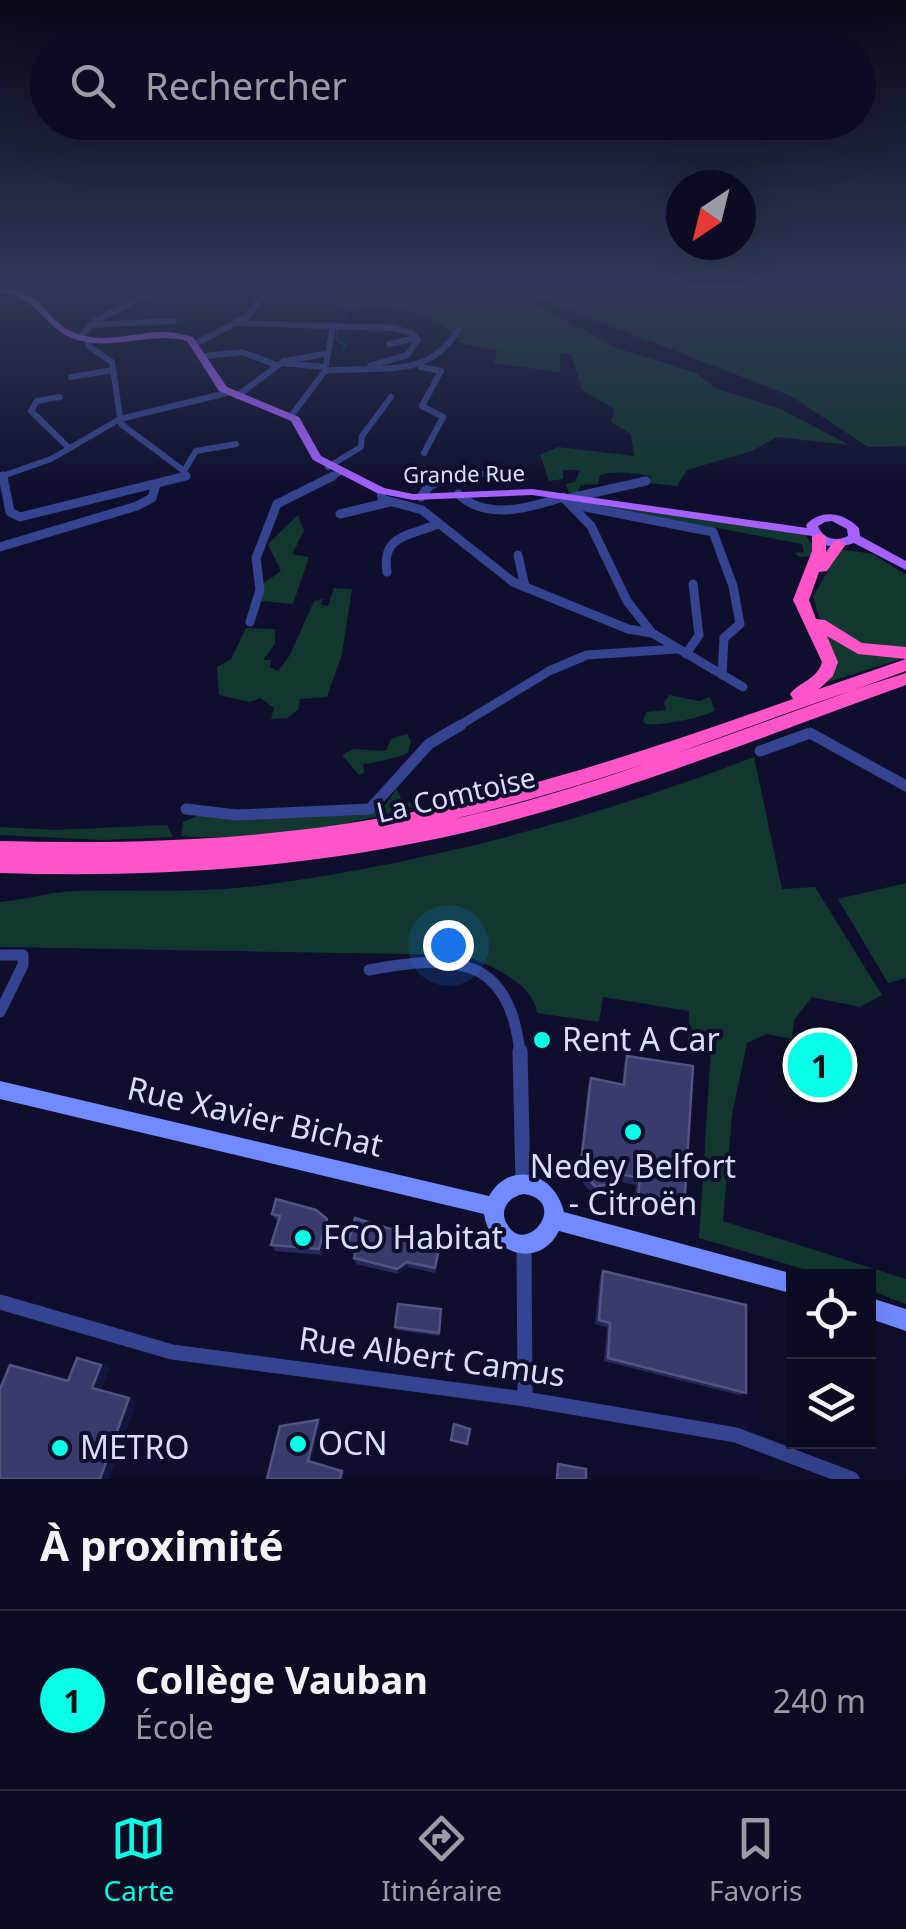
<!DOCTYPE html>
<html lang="fr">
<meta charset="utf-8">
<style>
body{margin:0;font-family:"Noto Sans",sans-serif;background:#19192f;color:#f1f3f6}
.controls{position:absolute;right:30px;bottom:30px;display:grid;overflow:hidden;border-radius:0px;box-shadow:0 10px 40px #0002}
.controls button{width:90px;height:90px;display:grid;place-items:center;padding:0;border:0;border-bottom:2px solid #2b2b40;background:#0b0b22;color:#f1f3f6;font:50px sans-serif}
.compass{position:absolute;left:666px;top:170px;width:90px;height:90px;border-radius:50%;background:#0b0b22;box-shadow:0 10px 40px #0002;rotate:215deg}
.you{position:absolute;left:448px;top:945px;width:35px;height:35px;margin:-25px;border:8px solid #fff;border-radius:50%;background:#1a73e8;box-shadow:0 0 0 15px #1a73e833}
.badge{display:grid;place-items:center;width:65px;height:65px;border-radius:50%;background:#06ffe6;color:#111;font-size:32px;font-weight:700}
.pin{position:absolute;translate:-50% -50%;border:5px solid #fff;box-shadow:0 2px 10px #0006}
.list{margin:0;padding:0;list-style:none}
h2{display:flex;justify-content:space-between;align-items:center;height:130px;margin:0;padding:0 40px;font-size:42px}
h2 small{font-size:32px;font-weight:400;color:#9a9ba5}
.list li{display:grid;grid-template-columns:65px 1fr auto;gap:30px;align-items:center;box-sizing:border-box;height:180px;padding:0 40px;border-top:2px solid #2b2b40}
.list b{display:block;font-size:38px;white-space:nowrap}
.list p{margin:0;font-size:32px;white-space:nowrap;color:#9a9ba5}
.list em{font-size:32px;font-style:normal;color:#9a9ba5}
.icon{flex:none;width:55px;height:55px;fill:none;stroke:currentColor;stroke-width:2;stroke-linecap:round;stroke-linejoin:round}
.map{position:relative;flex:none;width:906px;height:1479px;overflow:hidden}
.search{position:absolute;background:#0b0b22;box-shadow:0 10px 40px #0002;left:30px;right:30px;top:30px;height:110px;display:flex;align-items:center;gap:25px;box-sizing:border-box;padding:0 35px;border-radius:55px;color:#9a9ba5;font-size:38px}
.sheet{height:310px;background:#0b0b22}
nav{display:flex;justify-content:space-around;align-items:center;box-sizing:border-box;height:140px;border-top:2px solid #2b2b40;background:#0b0b22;font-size:28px;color:#9a9ba5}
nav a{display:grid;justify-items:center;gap:5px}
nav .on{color:#06ffe6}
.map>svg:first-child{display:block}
.green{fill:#11372e}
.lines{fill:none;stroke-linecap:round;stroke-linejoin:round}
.stream{stroke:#062f4f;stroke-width:2.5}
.minor-far3{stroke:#354490;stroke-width:6}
.minor-far2{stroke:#354490;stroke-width:9}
.minor-far1{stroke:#354490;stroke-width:11}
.minor{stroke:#354490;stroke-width:15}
.tertiary{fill:#354490;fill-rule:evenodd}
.secondary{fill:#718aff;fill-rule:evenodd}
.primary{fill:#a461ff;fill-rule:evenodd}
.motorway{fill:#ff55c9;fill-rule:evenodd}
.wall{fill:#27275b}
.shaded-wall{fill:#151541}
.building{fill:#3a3a6d;stroke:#535484;stroke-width:2.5}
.poi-dot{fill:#06ffe6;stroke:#0f0f2d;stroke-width:4}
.labels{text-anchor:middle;stroke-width:8;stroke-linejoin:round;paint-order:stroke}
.far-street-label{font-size:22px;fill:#daddff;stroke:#0f0f2d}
.street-label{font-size:28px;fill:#daddff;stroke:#0f0f2d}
.near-poi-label{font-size:32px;fill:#daddff;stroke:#0f0f2d;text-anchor:start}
.near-street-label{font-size:32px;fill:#daddff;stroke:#0f0f2d}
</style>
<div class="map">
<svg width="906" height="1479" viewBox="0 0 906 1479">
<rect width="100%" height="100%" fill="#0f0f2d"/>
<g class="green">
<path d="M329 287H506L521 291 530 287H906V446L868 447 791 396 523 292 528 301 617 348 696 373 715 388 781 409 849 445 777 437 752 451 687 470 677 486 648 483 651 477C640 472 611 471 600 475L598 484 581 485 578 492 569 493 566 484 575 482 580 470H563V479L549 481 540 455 558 447 634 456 631 434 611 422 614 409 582 390 571 354H560V372L494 363 498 350 457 343 459 339C440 315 374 296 349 312Z"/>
<polygon points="579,502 804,533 814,547 811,556 800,557 794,553 804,552 802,544"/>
<polygon points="298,515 304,531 292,554 309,557 293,604 261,601 264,583 281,571 268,544"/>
<polygon points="840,549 873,554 906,575 906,649 864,646 820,620 813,597"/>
<polygon points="334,588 352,589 342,654 327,697 300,699 298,710 287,718 271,719 274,708 260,698 250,702 219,695 217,667 231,659 246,628 275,629 275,644 263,660 271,660 270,667 278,671 290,655 314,601 323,599 321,605 328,606"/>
<polygon points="824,634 900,657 901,659 828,682"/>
<path d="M670 695 699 701 710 697 715 710C707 717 661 726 646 724L643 721 646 712 666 710 664 702Z"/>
<path d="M407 734 411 741 408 753C401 757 368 764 363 764L364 773 359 775 342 755 354 749 386 751 391 739Z"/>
<path d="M754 757 782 889 815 887 882 995 860 1007 812 997 794 1020 792 1039 767 1034 747 1043 732 1115 723 1221 906 1279V1304L869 1290 868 1276H827L699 1238 711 1050 688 1040 689 1011 603 997 599 1022 537 1013C534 983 487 963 462 955L0 947V902C25 900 49 892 75 891 138 889 201 894 264 885 433 862 595 818 754 757Z"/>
<path d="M397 789 403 803 425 802C365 825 245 842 181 836L183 822 197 816 365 814 385 805Z"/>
<polygon points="167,825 173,837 102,840 0,835 0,827 54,830"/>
<polygon points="906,883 906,978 888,983 838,899"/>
</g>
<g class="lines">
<g class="stream">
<polyline points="327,287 346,310 343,322"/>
<polyline points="338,329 336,339 346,346 342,349"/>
</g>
<g class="minor-far3">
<polyline points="304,287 307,290"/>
<polyline points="235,323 393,328 412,333 418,340 407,355 370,366"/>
<polyline points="89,325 174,321"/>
<polyline points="79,338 95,321 161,287"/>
<polyline points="89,340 88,346 112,362 121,424 184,471 196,451 236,444"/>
<polyline points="389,344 416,338"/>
<polyline points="206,356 242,352 277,365"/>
<polyline points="282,363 324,367"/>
<polyline points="421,367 441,371 422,406 443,417 424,453"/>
<path d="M325 371C377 365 428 381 458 330"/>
<polyline points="71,377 113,370"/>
<polyline points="237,396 284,361 325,354"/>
<polyline points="60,397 37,401 31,411 69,448"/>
<polyline points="291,416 325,371 333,325"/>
<polyline points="328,467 361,447 362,436 391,397"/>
<polyline points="0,477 51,459 120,419 231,392"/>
<polyline points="177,478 186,476"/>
<polyline points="328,478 339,473"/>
<polyline points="442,478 523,470"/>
</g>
<g class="minor-far2">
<polyline points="3,476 10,512 20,517 186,476"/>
<polyline points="381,491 382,499 422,510 513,582 628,629 652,633"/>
<path d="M458 494C487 521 529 508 563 497L591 526 627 601 652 633 743 687"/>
<polyline points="421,497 429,486 450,476"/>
<polyline points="570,498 646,481"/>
<polyline points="570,504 713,532 733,586 740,624 724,638 722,675"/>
<polyline points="340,514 390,502"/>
<polyline points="0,547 137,506 152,498 156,484"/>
<polyline points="518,555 525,587"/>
<path d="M387 572C381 535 409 536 438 524"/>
<polyline points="250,622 260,590 256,558 277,504 333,476"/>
<polyline points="686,654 699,635 693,584"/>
<polyline points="457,727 549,671 587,655 677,649"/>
</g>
<g class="minor-far1">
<polyline points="760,751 810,733 906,786"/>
<polyline points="186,809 237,815 370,809 429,744 461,725"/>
<polyline points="0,955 23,955 23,965 0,1012"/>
<path d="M369 970C452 955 509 953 520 1053"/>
</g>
<g class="minor">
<polyline points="520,1051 523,1183"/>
<polyline points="524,1246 525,1399"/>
<polyline points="0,1302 172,1352 525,1399 736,1435 852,1479"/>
</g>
<polygon class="tertiary" points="265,287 273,287 251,318 200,345 194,345 194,341 245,314"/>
<g class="secondary">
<path d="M0 1081 489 1196C511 1159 555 1173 564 1212L801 1276H794V1294L559 1231C539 1270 490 1255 484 1214L0 1099ZM524 1194C570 1201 526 1258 507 1224 498 1209 510 1196 524 1194Z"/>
<polygon points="868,1297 906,1309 906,1331 868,1318"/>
</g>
<path class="primary" d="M0 287C48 292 43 322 78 334 105 344 134 332 163 332 173 332 183 334 193 337L227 387 299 417 321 456 384 488 413 494 532 489 807 528 806 525C822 508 844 513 859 528L860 536 906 561V570L854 543C838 548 824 549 812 536L532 495 413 500 377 493 313 460 291 421 219 391 187 341C150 331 114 351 78 340 43 330 41 296 0 293ZM832 521 847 529 848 536C836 542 823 539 818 526L825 522Z"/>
<path class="motorway" d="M819 533 826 537V552L834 541 839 540 846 544 827 571 819 572 809 600 816 619 825 620 862 643 906 647V659L858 654 827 636 838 662 833 676 819 689 906 659V671C757 724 608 783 453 819 609 786 754 720 906 673V685C761 737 617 796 467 832 313 868 157 878 0 873V841C142 845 283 839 423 810 549 784 671 742 793 699L790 694C800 681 817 680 822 662L793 600 812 551V537Z"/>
</g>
<g class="wall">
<polygon points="627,1056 684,1209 679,1215 634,1204 636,1185 612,1180 606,1191 592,1193 578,1178 588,1086 591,1078 622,1085 624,1064"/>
<polygon points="272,1214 330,1225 322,1255 275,1251 271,1245 279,1221 276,1220"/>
<polygon points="348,1243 440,1249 435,1273 408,1267 398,1274 356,1264 354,1258 356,1250 351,1248"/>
<polygon points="603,1271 746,1393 739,1395 604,1361 607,1327 595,1324 600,1276"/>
<polygon points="441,1309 439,1336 396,1330 395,1327"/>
</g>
<g class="shaded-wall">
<polygon points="327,1219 330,1225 322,1255 319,1249"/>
<polygon points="407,1262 408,1267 398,1274 397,1269"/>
<polygon points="101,1365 110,1368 101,1390 92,1388"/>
<polygon points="129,1398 137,1401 109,1479 100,1479"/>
<polygon points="318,1420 321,1422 311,1462 345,1472 343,1479 340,1479 308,1461"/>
</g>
<g class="building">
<polygon points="538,1031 549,1034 547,1044 536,1042"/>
<polygon points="627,1056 693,1066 684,1209 638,1197 640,1178 615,1173 609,1184 596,1187 580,1171 591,1078 624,1085"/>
<polygon points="276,1199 316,1210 327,1219 319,1249 271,1245 280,1216 272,1214"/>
<polygon points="355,1218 440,1244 435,1268 407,1262 397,1269 354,1258 357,1245 348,1243"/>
<polygon points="603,1271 746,1305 746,1393 608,1358 610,1323 599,1320"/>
<polygon points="398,1304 441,1309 439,1333 395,1327"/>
<polygon points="77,1358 101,1365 92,1388 129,1398 100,1479 0,1479 0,1389 10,1365 68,1381"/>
<polygon points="318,1420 308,1461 342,1471 340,1479 267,1479 280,1426"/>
<polygon points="454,1424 470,1429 467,1444 451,1440"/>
<polygon points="558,1464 586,1469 586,1479 557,1479"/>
</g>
<linearGradient id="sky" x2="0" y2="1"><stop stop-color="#080819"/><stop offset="0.58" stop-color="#313757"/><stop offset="1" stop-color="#313757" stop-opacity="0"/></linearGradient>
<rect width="906" height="494" fill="url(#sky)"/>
<g class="poi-dot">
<circle cx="542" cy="1040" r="10"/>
<circle cx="633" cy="1132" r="10"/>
<circle cx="303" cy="1238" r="10"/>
<circle cx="298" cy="1444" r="10"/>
<circle cx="60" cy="1448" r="10"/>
</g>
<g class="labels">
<g class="far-street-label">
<text transform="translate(464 474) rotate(-1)" y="8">Grande Rue</text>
</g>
<g class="street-label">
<text transform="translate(456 795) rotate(-13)" y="10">La Comtoise</text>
</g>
<g class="near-poi-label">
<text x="562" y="1051">Rent A Car</text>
<text x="633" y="1178" text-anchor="middle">Nedey Belfort<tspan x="633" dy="37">- Citroën</tspan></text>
<text x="323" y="1249">FCO Habitat</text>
<text x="318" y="1455">OCN</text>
<text x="80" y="1459">METRO</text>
</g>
<g class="near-street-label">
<text transform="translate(255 1117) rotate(13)" y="11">Rue Xavier Bichat</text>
<text transform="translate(432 1357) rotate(8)" y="11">Rue Albert Camus</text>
</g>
</g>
</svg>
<div class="controls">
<button><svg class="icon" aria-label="locate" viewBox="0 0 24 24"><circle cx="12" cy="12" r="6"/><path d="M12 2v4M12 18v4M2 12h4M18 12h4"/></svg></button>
<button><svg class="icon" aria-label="layers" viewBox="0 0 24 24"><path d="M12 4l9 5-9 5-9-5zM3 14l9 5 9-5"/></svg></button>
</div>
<svg class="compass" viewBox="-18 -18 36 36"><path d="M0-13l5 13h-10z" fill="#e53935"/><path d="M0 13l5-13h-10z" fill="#9a9ba5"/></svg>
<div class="you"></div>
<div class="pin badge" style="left:820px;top:1065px">1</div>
<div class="search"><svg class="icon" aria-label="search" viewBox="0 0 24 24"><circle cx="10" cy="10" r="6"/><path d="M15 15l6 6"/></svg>Rechercher</div>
</div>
<section class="sheet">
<h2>À proximité<small></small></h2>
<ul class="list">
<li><span class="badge">1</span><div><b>Collège Vauban</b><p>École</p></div><em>240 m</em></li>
</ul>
</section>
<nav>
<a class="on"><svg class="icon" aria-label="map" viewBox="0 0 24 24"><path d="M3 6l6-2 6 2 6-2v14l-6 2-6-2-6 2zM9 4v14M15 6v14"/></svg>Carte</a>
<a><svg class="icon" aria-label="directions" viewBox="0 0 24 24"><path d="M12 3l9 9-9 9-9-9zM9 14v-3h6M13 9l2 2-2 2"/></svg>Itinéraire</a>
<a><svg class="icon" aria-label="saved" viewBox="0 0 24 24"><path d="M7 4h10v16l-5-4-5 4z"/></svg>Favoris</a>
</nav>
